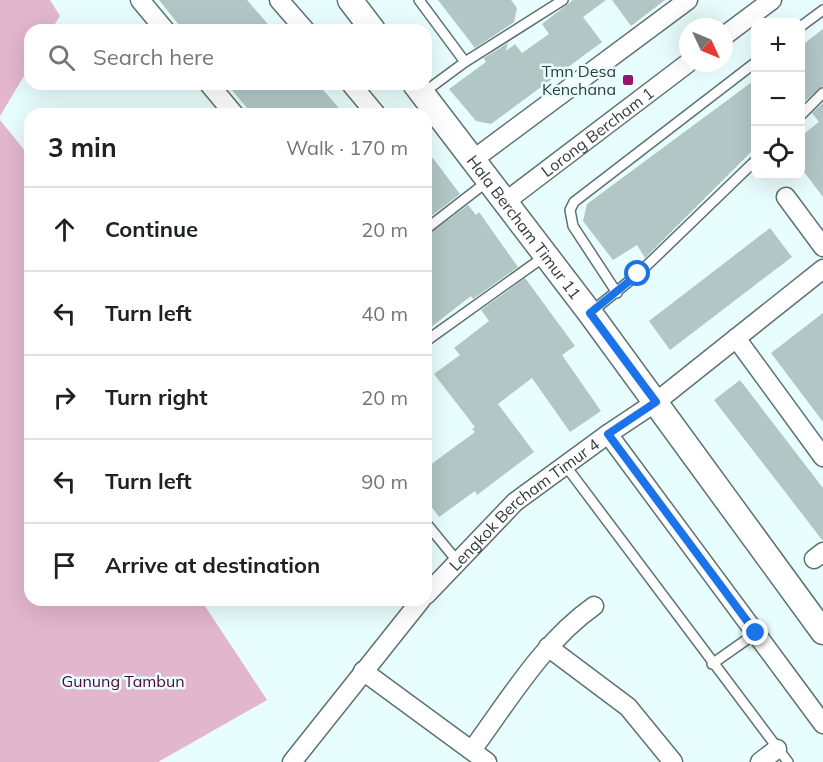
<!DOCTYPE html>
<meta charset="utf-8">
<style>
body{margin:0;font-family:Mulish,sans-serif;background:#f2f2f2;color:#202124}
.controls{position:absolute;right:18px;top:18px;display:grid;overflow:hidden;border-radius:12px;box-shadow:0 6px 24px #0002}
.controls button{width:54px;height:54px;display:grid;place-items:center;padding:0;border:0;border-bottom:2px solid #e0e0e0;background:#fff;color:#202124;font:30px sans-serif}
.compass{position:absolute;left:679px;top:18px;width:54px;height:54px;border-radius:50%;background:#fff;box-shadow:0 6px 24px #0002;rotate:134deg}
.stop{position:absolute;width:18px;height:18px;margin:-14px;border:4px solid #1a73e8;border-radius:50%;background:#fff}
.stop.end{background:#1a73e8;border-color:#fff;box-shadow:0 2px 6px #0008}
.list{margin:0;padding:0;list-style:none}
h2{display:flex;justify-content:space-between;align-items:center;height:78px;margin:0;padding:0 24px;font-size:26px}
h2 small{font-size:20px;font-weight:400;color:#757577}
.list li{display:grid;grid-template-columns:39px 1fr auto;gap:18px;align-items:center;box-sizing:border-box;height:84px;padding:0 24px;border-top:2px solid #e0e0e0}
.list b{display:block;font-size:22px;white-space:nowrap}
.list em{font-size:20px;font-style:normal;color:#757577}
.icon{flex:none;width:33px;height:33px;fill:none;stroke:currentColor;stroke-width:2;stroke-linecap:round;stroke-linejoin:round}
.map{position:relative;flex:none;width:823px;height:762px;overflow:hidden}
.search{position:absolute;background:#fff;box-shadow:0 6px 24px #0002;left:24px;top:24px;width:408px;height:66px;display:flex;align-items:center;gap:15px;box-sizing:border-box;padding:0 21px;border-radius:18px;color:#757577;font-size:22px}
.panel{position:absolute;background:#fff;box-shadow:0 6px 24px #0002;left:24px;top:108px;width:408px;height:498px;border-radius:18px}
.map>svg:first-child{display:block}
.green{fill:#e2b6cd}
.building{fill:#b3c6c6}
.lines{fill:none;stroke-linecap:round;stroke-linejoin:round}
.service-casing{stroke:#5f7171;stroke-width:12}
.minor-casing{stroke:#5f7171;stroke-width:21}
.tertiary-casing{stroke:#5f7171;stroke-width:27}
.service{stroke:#fff;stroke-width:9}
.minor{stroke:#fff;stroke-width:18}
.tertiary{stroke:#fff;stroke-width:24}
.route{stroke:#1a73e8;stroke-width:8}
.poi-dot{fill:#96146c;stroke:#e8fdfd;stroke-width:2}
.labels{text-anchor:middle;stroke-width:5;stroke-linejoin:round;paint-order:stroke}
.poi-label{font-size:16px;fill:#333a3a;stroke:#e8fdfd;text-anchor:end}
.street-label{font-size:16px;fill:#333a3a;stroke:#e8fdfd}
.park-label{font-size:16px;fill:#54043b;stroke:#e8fdfd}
</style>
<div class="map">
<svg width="823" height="762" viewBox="0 0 823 762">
<rect width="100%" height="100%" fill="#e8fdfd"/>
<g class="green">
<polygon points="0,0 50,0 60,16 51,30 30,30 30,66 0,116"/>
<polygon points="0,120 30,157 30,600 201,600 267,700 158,762 0,762"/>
</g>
<g class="building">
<polygon points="159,0 247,0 273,30 183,30"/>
<polygon points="438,0 511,0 517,8 514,22 475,48"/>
<polygon points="573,0 606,0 583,17 602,42 491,124 476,121 449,89 486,62 484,58 508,43 506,51 515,44 522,53 549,34 542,24"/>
<polygon points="612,0 665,0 631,26"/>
<polygon points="823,29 823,86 804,102 801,97 801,46"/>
<polygon points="756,79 756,147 645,258 637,245 613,260 583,221 587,204"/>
<polygon points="227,84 318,84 344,114 252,114"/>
<polygon points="823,103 823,197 801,168 801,136 819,122 812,113"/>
<polygon points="426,149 460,194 426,220"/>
<polygon points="468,205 476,215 479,212 518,267 473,299 471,296 426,331 426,236"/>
<polygon points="770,228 792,257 670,350 649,321"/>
<polygon points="525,278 575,346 562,355 601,411 570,432 532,378 498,404 534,452 477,495 475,491 439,517 426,499 426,468 475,432 472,429 475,427 434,374 460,355 454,348 489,321 481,310"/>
<polygon points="823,313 823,422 771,353"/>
<polygon points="740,380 823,488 823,541 714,400"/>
</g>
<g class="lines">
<g class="service-casing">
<g id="service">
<polyline points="419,0 465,62 423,93"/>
<polyline points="800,27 823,10"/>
<polyline points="465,62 563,0"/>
<polyline points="800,116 823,93"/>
<polyline points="426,229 488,181"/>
<polyline points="617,293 573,226 570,210 574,202 756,62"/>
<polyline points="590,313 638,274 756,160"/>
<polyline points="426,341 545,256"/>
<polyline points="565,465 788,762"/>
<polyline points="426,523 458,562"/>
<polyline points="712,664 756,633"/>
</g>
</g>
<g class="minor-casing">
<g id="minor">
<polyline points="140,0 165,30"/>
<polyline points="279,0 305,30"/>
<polyline points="724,36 772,0"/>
<polyline points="209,84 234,114"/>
<polyline points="351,84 376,114"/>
<polyline points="474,159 688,0"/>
<polyline points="786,197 823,247"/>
<path id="s1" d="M505 202 688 63"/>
<polyline points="736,338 823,457"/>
<polyline points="608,434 823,724"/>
<polyline points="814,559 823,552"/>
<path id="s2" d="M426 595 515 502 608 434 656 402 823 269"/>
<polyline points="548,647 628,707 673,762"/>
<polyline points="363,671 487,762"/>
<path d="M472 750C509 700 543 642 594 606"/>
<polyline points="292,762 421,600"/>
<polyline points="760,762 777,749"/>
</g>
</g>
<g class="tertiary-casing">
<g id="tertiary">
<polyline points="350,0 373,30"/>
<path id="s3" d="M415 84 590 313 823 632"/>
</g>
</g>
<use href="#service" class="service"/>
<use href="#minor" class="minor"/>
<use href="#tertiary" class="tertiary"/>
</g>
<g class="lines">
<polyline class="route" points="638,274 590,313 656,402 608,434 756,633"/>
</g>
<rect class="poi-dot" x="622" y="74" width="12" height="12" rx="3"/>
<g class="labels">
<g class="poi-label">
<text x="616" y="77">Tmn Desa<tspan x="616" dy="18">Kenchana</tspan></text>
</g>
<g class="street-label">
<text dy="6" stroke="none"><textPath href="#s1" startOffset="116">Lorong Bercham 1</textPath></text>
<text dy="6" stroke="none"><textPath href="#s3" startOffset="180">Hala Bercham Timur 11</textPath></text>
<text dy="6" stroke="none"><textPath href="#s2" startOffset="134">Lengkok Bercham Timur 4</textPath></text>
</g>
<g class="park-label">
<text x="123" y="687">Gunung Tambun</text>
</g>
</g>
</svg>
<div class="controls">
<button>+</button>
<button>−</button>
<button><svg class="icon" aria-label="locate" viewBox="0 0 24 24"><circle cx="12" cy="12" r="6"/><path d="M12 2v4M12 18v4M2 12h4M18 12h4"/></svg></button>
</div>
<svg class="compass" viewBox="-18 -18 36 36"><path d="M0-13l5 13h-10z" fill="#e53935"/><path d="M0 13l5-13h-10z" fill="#757577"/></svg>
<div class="stop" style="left:638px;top:274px"></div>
<div class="stop end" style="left:756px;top:633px"></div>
<div class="search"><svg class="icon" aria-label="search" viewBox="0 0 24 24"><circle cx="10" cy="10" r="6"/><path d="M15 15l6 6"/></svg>Search here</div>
<section class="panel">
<h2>3 min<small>Walk · 170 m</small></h2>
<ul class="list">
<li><svg class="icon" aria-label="ahead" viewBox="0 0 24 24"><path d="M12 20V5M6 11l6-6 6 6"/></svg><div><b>Continue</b></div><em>20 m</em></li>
<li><svg class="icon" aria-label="left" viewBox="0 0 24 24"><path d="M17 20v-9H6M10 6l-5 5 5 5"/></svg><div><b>Turn left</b></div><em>40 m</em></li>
<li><svg class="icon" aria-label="right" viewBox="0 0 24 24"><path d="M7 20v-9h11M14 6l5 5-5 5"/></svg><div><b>Turn right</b></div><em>20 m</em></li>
<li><svg class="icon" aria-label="left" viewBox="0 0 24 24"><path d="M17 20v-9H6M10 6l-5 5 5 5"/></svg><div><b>Turn left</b></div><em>90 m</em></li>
<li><svg class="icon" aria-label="arrive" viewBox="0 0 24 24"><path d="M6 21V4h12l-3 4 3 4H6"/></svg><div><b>Arrive at destination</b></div></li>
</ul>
</section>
</div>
